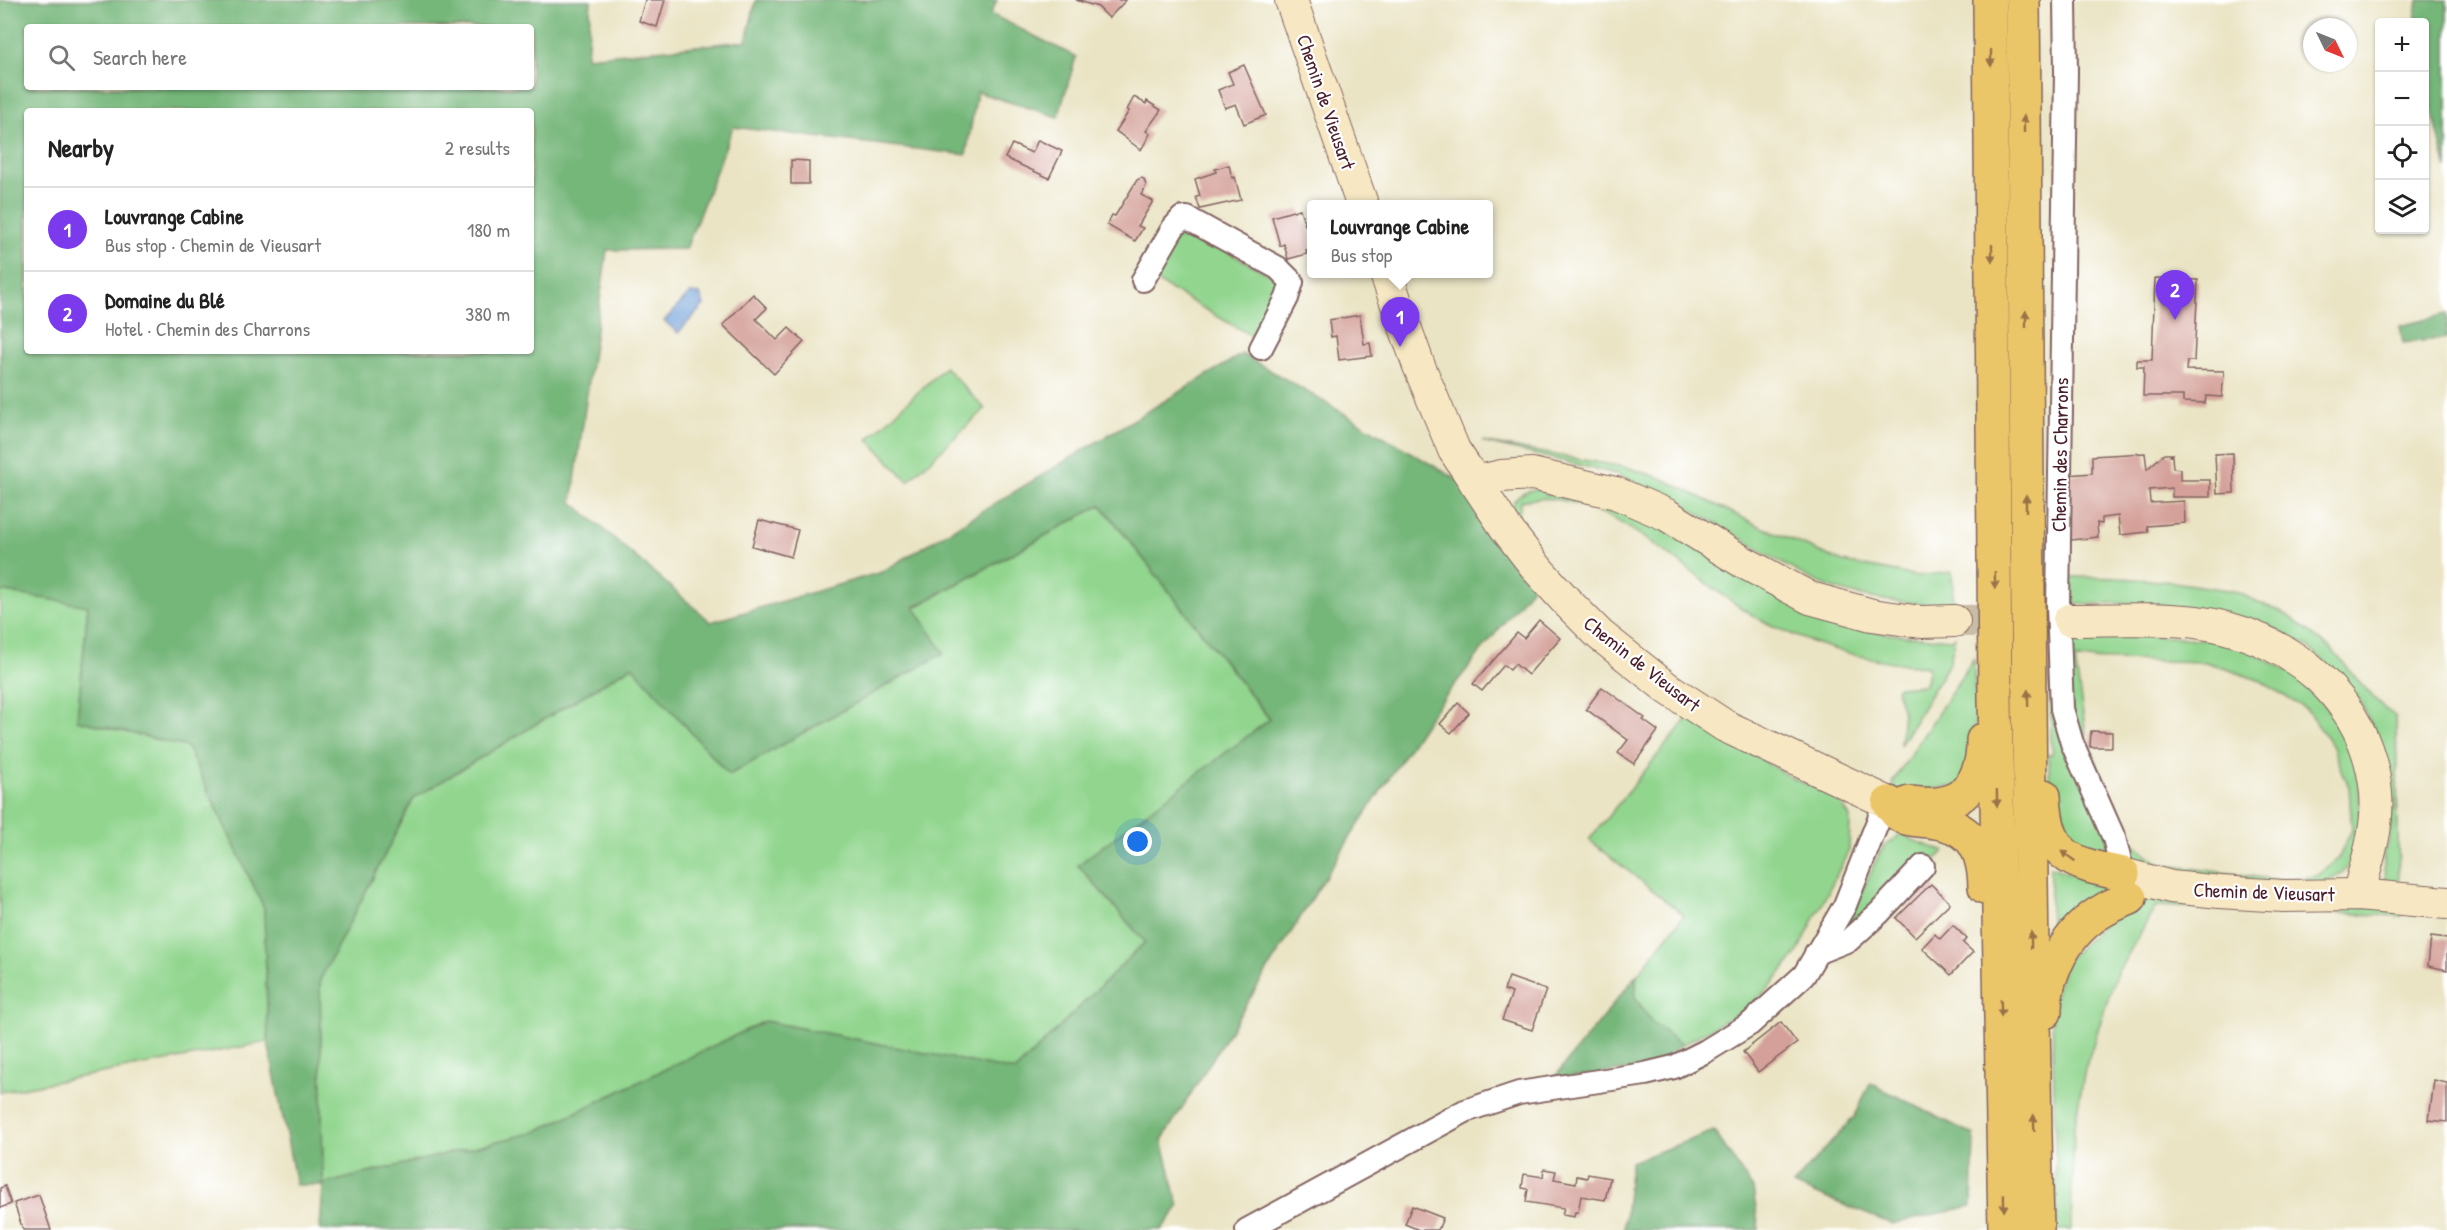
<!DOCTYPE html>
<meta charset="utf-8">
<style>
body{margin:0;font-family:"Patrick Hand",sans-serif;background:#f6f6f6;color:#222}
.controls{position:absolute;right:18px;top:18px;display:grid;overflow:hidden;border-radius:6px;box-shadow:0 2px 4px #0004}
.controls button{width:54px;height:54px;display:grid;place-items:center;padding:0;border:0;border-bottom:2px solid #e0e0e0;background:#fff;color:#222;font:30px sans-serif}
.compass{position:absolute;left:2303px;top:18px;width:54px;height:54px;border-radius:50%;background:#fff;box-shadow:0 2px 4px #0004;rotate:133deg}
.you{position:absolute;left:1138px;top:842px;width:21px;height:21px;margin:-15px;border:4px solid #fff;border-radius:50%;background:#1a73e8;box-shadow:0 0 0 9px #1a73e833}
.badge{display:grid;place-items:center;width:39px;height:39px;border-radius:50%;background:#7c3aed;color:#fff;font-size:20px;font-weight:700}
.pin{position:absolute;translate:-50% -50px;filter:drop-shadow(0 2px 3px #0008)}
.pin::after{content:'';position:absolute;top:32px;width:21px;height:18px;background:inherit;clip-path:polygon(0 0,100% 0,50% 100%)}
.popup{position:absolute;left:1307px;top:200px;width:186px;height:78px;box-sizing:border-box;display:grid;place-content:center;border-radius:6px;background:#fff;filter:drop-shadow(0 2px 4px #0005);font-size:20px;white-space:nowrap;color:#767676}
.popup b{font-size:22px;color:#222}
.popup::after{content:'';position:absolute;left:50%;top:100%;margin-left:-12px;border:12px solid transparent;border-top-color:#fff}
.list{margin:0;padding:0;list-style:none}
h2{display:flex;justify-content:space-between;align-items:center;height:78px;margin:0;padding:0 24px;font-size:26px}
h2 small{font-size:20px;font-weight:400;color:#767676}
.list li{display:grid;grid-template-columns:39px 1fr auto;gap:18px;align-items:center;box-sizing:border-box;height:84px;padding:0 24px;border-top:2px solid #e0e0e0}
.list b{display:block;font-size:22px;white-space:nowrap}
.list p{margin:0;font-size:20px;white-space:nowrap;color:#767676}
.list em{font-size:20px;font-style:normal;color:#767676}
.icon{flex:none;width:33px;height:33px;fill:none;stroke:currentColor;stroke-width:2;stroke-linecap:round;stroke-linejoin:round}
.map{position:relative;flex:none;width:2447px;height:1230px;overflow:hidden}
.search{position:absolute;background:#fff;box-shadow:0 2px 4px #0004;left:24px;top:24px;width:510px;height:66px;display:flex;align-items:center;gap:15px;box-sizing:border-box;padding:0 21px;border-radius:6px;color:#767676;font-size:22px}
.panel{position:absolute;background:#fff;box-shadow:0 2px 4px #0004;left:24px;top:108px;width:510px;height:246px;border-radius:6px}
.map>svg:first-child{display:block}
.green{fill:#91d58e;stroke:#6e7a5c;stroke-width:1.5}
.forest{fill:#74b679;stroke:#5f6a52;stroke-width:1.5;fill-rule:evenodd}
.water{fill:#6d9ed7;stroke:#5c5e81;stroke-width:1.5}
.building{fill:#d4a099}
.lines{fill:none;stroke-linecap:round;stroke-linejoin:round}
.secondary-tunnel{stroke:#cabda5;stroke-width:32;stroke-dasharray:32 16;stroke-linecap:butt}
.street-casing{stroke:#826461;stroke-width:26}
.secondary-casing{stroke:#826461;stroke-width:34}
.highway-casing{stroke:#826461;stroke-width:36}
.street{stroke:#fff;stroke-width:22}
.secondary{stroke:#f7e8c3;stroke-width:32}
.highway{stroke:#ebc669;stroke-width:33}
.oneway{fill:#9a724a}
.labels{text-anchor:middle;stroke-width:4.5;stroke-linejoin:round;paint-order:stroke}
.street-label{font-size:20px;fill:#4a1f2b;stroke:#fff}
</style>
<div class="map">
<svg width="2447" height="1230" viewBox="0 0 2447 1230">
<rect width="100%" height="100%" fill="#fff"/>
<filter id="ink" filterUnits="userSpaceOnUse"><feTurbulence type="fractalNoise" baseFrequency=".0167" numOctaves="2"/><feDisplacementMap in="SourceGraphic" scale="12" xChannelSelector="R" yChannelSelector="G"/><feConvolveMatrix kernelMatrix="1 2 1 2 8 2 1 2 1" color-interpolation-filters="sRGB"/></filter>
<filter id="wash" filterUnits="userSpaceOnUse"><feTurbulence type="fractalNoise" baseFrequency=".008" numOctaves="4" result="noise"/><feDisplacementMap in="SourceGraphic" scale="24" xChannelSelector="R" yChannelSelector="G"/><feGaussianBlur stdDeviation="1.35" result="paint"/><feColorMatrix in="noise" values="0 0 0 0 0 0 0 0 0 0 0 0 0 0 0 0 0 1.4 0 .05"/><feComposite in="paint" operator="in"/></filter>
<g filter="url(#wash)">
<rect width="100%" height="100%" fill="#eae4c4"/>
<g class="green">
<polygon points="1182,227 1283,282 1255,338 1159,283 1155,278"/>
<polygon points="945,367 985,409 908,481 868,439"/>
<path d="M1482 442 1629 468 1661 478 1755 524 1843 562 1917 576 1952 572 1954 606C1915 603 1874 602 1836 589 1800 577 1768 554 1735 535 1697 512 1658 491 1617 474Z"/>
<path d="M1535 489H1546L1545 494C1563 497 1582 499 1600 504 1674 524 1746 582 1816 615 1857 634 1907 636 1951 639L1955 636 1950 662 1900 745 1903 712 1896 689 1898 687 1925 685 1929 667C1869 660 1826 651 1771 625 1699 591 1607 480 1521 501L1517 526C1510 504 1510 495 1535 489Z"/>
<polygon points="1101,505 1270,720 1078,865 1145,942 1015,1071 765,1021 535,1132 323,1185 320,980 414,798 632,666 729,775 944,653 914,608"/>
<polygon points="2070,577 2122,578 2173,582 2234,591 2287,615 2332,650 2380,705 2396,717 2399,888 2385,880 2383,853 2389,840 2392,813 2390,788 2376,734 2359,699 2332,668 2305,645 2272,628 2163,606 2118,603 2068,605"/>
<polygon points="0,591 88,605 77,720 187,747 264,908 268,1042 0,1092"/>
<polygon points="2069,635 2073,638 2142,635 2212,640 2247,649 2295,675 2322,702 2341,729 2354,758 2359,785 2362,842 2350,865 2338,876 2320,885 2199,882 2136,864 2127,851 2079,739 2086,739 2087,751 2092,752 2133,843 2159,864 2280,880 2316,876 2338,859 2352,830 2349,787 2332,745 2307,710 2261,681 2206,662 2075,659 2086,735 2077,734 2070,697"/>
<polygon points="1974,658 1976,749 1960,786 1896,792 1892,783"/>
<polygon points="2050,668 2109,840 2105,854 2085,857 2052,811 2048,755 2053,753 2051,743"/>
<polygon points="1690,715 1793,779 1823,790 1838,800 1850,817 1849,850 1797,953 1769,988 1744,1010 1682,1045 1651,1022 1635,997 1637,975 1684,915 1589,840"/>
<polygon points="1902,833 1915,841 1944,851 1930,866 1851,923 1850,919 1879,854 1886,845"/>
<polygon points="2050,867 2116,887 2050,953"/>
<polygon points="2149,898 2401,908 2402,916 2156,906 2116,975 2085,1069 2074,1128 2071,1230 2057,1230 2052,1005 2066,961 2120,908"/>
</g>
<g class="forest">
<path d="M0 0H591L587 57 746 41 756 0H997L991 14 1076 57 1058 117 977 92 966 155 733 127 686 249 607 250 572 502 711 622 882 572 1242 354 1460 481 1537 581 1429 717 1344 847 1162 1140 1179 1207 1161 1230H320L323 1185H296L268 1042 264 908 187 747 77 720 88 606 0 591ZM27 27H531V87H27ZM27 111H531V351H27ZM1101 505 1270 719 1078 865 1145 942 1015 1071 765 1021 535 1132 323 1184 320 980 414 798 632 666 729 775 944 653 914 607Z"/>
<polygon points="2418,0 2447,0 2447,169 2425,81 2424,22 2415,22"/>
<polygon points="2447,314 2447,338 2403,343 2400,326"/>
<polygon points="1637,975 1635,997 1651,1021 1682,1045 1651,1067 1553,1079"/>
<polygon points="1870,1083 1974,1135 1972,1206 1892,1224 1793,1185 1855,1116"/>
<polygon points="1714,1131 1753,1189 1759,1230 1624,1230 1631,1162"/>
</g>
<polygon class="water" points="690,293 700,294 704,305 678,333 664,321"/>
<g id="blocks">
<g class="building">
<polygon points="645,0 665,0 657,27 639,21"/>
<polygon points="1076,0 1126,0 1109,18 1098,7"/>
<polygon points="1244,65 1266,115 1244,124 1236,104 1225,108 1218,90 1233,84 1228,72"/>
<polygon points="1134,97 1146,104 1147,101 1161,110 1146,131 1150,134 1141,150 1116,131 1129,111 1127,110"/>
<polygon points="1038,140 1062,151 1049,178 1005,158 1012,144 1032,153"/>
<polygon points="791,160 809,161 809,184 791,184"/>
<polygon points="1229,165 1232,178 1235,177 1241,200 1200,209 1196,197 1200,196 1195,179 1216,172 1215,169"/>
<polygon points="1141,178 1144,179 1146,186 1141,195 1153,201 1138,226 1143,228 1135,241 1107,225 1112,215 1115,216 1137,180"/>
<polygon points="1300,209 1305,225 1308,224 1312,249 1306,251 1307,254 1288,259 1284,244 1280,246 1272,217"/>
<polygon points="2155,278 2198,280 2194,361 2187,361 2186,370 2224,371 2222,397 2206,396 2205,403 2183,402 2183,396 2143,396 2144,367 2137,367 2137,360 2152,360"/>
<polygon points="753,294 767,308 756,319 777,340 789,328 804,342 774,374 723,325"/>
<polygon points="1360,315 1364,344 1370,343 1372,356 1339,360 1336,336 1331,337 1329,320"/>
<polygon points="2145,453 2147,469 2164,454 2172,454 2170,456 2172,456 2173,468 2180,469 2180,480 2210,480 2210,497 2172,497 2172,488 2149,490 2150,503 2184,501 2185,523 2147,526 2148,532 2120,535 2118,516 2102,518 2102,524 2097,523 2098,537 2071,540 2067,475 2092,473 2092,456"/>
<polygon points="2233,453 2234,493 2217,494 2215,454"/>
<polygon points="759,520 798,530 791,557 752,546"/>
<polygon points="1539,620 1560,638 1528,675 1515,664 1510,670 1504,665 1482,691 1473,684 1517,633 1524,638"/>
<polygon points="1602,687 1645,718 1643,720 1658,731 1634,764 1618,753 1628,740 1586,709"/>
<polygon points="1458,703 1469,713 1451,733 1440,724"/>
<polygon points="2091,731 2112,732 2112,747 2090,747"/>
<polygon points="1931,884 1950,903 1915,937 1896,918"/>
<polygon points="1953,925 1967,939 1963,943 1973,952 1951,975 1922,948 1935,934 1940,939"/>
<polygon points="2431,937 2447,939 2447,970 2428,966"/>
<polygon points="1509,977 1546,990 1532,1030 1502,1020 1512,993 1504,990"/>
<polygon points="1781,1022 1797,1043 1758,1072 1743,1052"/>
<polygon points="2434,1080 2447,1083 2447,1122 2429,1120"/>
<polygon points="1544,1169 1556,1171 1554,1179 1576,1183 1577,1176 1587,1178 1588,1174 1610,1178 1605,1200 1581,1196 1578,1212 1575,1212 1574,1217 1562,1215 1564,1208 1526,1202 1528,1189 1522,1188 1524,1174 1543,1177"/>
<polygon points="5,1186 11,1204 0,1208 0,1188"/>
<polygon points="39,1195 51,1230 23,1230 14,1203"/>
<polygon points="1412,1206 1443,1218 1438,1230 1419,1230 1405,1224"/>
</g>
</g>
</g>
<g filter="url(#ink)">
<use href="#blocks" fill-opacity="0" stroke="#826461" stroke-width="1.5"/>
<g class="lines">
<polyline class="secondary-tunnel" points="1954,621 2056,620"/>
<g class="street-casing">
<g id="street">
<polyline points="2065,0 2066,72 2058,606 2062,709 2072,743 2114,838 2126,885"/>
<polyline points="1143,280 1173,228 1182,218 1187,218 1278,268 1292,282 1287,298 1261,348"/>
<polyline points="1816,953 1849,940 1879,913 1923,866"/>
<polyline points="1247,1230 1465,1111 1519,1093 1645,1074 1674,1067 1706,1051 1750,1024 1804,975 1845,905 1886,801"/>
</g>
</g>
<g class="secondary-casing">
<g id="secondary">
<polyline points="1291,0 1362,204"/>
<polyline points="1386,274 1419,366 1454,450 1505,527 1539,571 1567,602 1600,635 1667,688 1725,726 1889,803"/>
<polyline points="1475,482 1501,476 1532,474 1616,493 1667,515 1743,562 1810,598 1872,615 1921,622 1954,621"/>
<path d="M2069 620C2111 620 2154 617 2196 622 2288 634 2367 697 2376 793 2379 828 2367 862 2358 895"/>
<polyline points="2123,874 2171,887 2220,892 2283,896 2358,895 2447,903"/>
</g>
</g>
<g class="highway-casing">
<g id="highway">
<polyline points="1990,0 1995,698 2005,1230"/>
<path d="M2023 0C2027 410 2028 820 2037 1230"/>
<path d="M2044 796C2047 857 2069 863 2123 874"/>
<path d="M1889 803C1892 806 1894 811 1898 814 1906 820 1919 820 1929 821 1970 825 1984 847 1985 887"/>
<path d="M1909 803C1918 804 1929 805 1938 804 1971 801 1984 769 1983 740"/>
<path d="M2045 1012C2044 973 2069 929 2104 910 2112 905 2121 902 2130 898"/>
</g>
</g>
<use href="#street" class="street"/>
<use href="#secondary" class="secondary"/>
<use href="#highway" class="highway"/>
</g>
<defs><path id="oneway-solid" d="M-6-.8H1V-3.2L6.5 0L1 3.2V.8H-6Z" transform="scale(1.5)"/></defs>
<g class="oneway">
<use href="#oneway-solid" transform="translate(1991 58) rotate(90)"/>
<use href="#oneway-solid" transform="translate(2024 124) rotate(-90)"/>
<use href="#oneway-solid" transform="translate(1992 253) rotate(90)"/>
<use href="#oneway-solid" transform="translate(2026 319) rotate(-90)"/>
<use href="#oneway-solid" transform="translate(2026 503) rotate(-90)"/>
<use href="#oneway-solid" transform="translate(1995 580) rotate(89)"/>
<use href="#oneway-solid" transform="translate(2028 698) rotate(-91)"/>
<use href="#oneway-solid" transform="translate(1997 798) rotate(89)"/>
<use href="#oneway-solid" transform="translate(2068 856) rotate(-145)"/>
<use href="#oneway-solid" transform="translate(2031 940) rotate(-91)"/>
<use href="#oneway-solid" transform="translate(2001 1008) rotate(89)"/>
<use href="#oneway-solid" transform="translate(2034 1123) rotate(-92)"/>
<use href="#oneway-solid" transform="translate(2004 1203) rotate(89)"/>
</g>
</g>
<g class="labels">
<g class="street-label">
<text transform="translate(1326 102) rotate(71)" y="7">Chemin de Vieusart</text>
<text transform="translate(2060 455) rotate(-89)" y="7">Chemin des Charrons</text>
<text transform="translate(1642 664) rotate(38)" y="7">Chemin de Vieusart</text>
<text transform="translate(2264 892) rotate(2)" y="7">Chemin de Vieusart</text>
</g>
</g>
</svg>
<div class="controls">
<button>+</button>
<button>−</button>
<button><svg class="icon" aria-label="locate" viewBox="0 0 24 24"><circle cx="12" cy="12" r="6"/><path d="M12 2v4M12 18v4M2 12h4M18 12h4"/></svg></button>
<button><svg class="icon" aria-label="layers" viewBox="0 0 24 24"><path d="M12 4l9 5-9 5-9-5zM3 14l9 5 9-5"/></svg></button>
</div>
<svg class="compass" viewBox="-18 -18 36 36"><path d="M0-13l5 13h-10z" fill="#e53935"/><path d="M0 13l5-13h-10z" fill="#767676"/></svg>
<div class="you"></div>
<div class="pin badge" style="left:1400px;top:347px">1</div>
<div class="popup"><b>Louvrange Cabine</b>Bus stop</div>
<div class="pin badge" style="left:2175px;top:320px">2</div>
<div class="search"><svg class="icon" aria-label="search" viewBox="0 0 24 24"><circle cx="10" cy="10" r="6"/><path d="M15 15l6 6"/></svg>Search here</div>
<section class="panel">
<h2>Nearby<small>2 results</small></h2>
<ul class="list">
<li><span class="badge">1</span><div><b>Louvrange Cabine</b><p>Bus stop · Chemin de Vieusart</p></div><em>180 m</em></li>
<li><span class="badge">2</span><div><b>Domaine du Blé</b><p>Hotel · Chemin des Charrons</p></div><em>380 m</em></li>
</ul>
</section>
</div>
